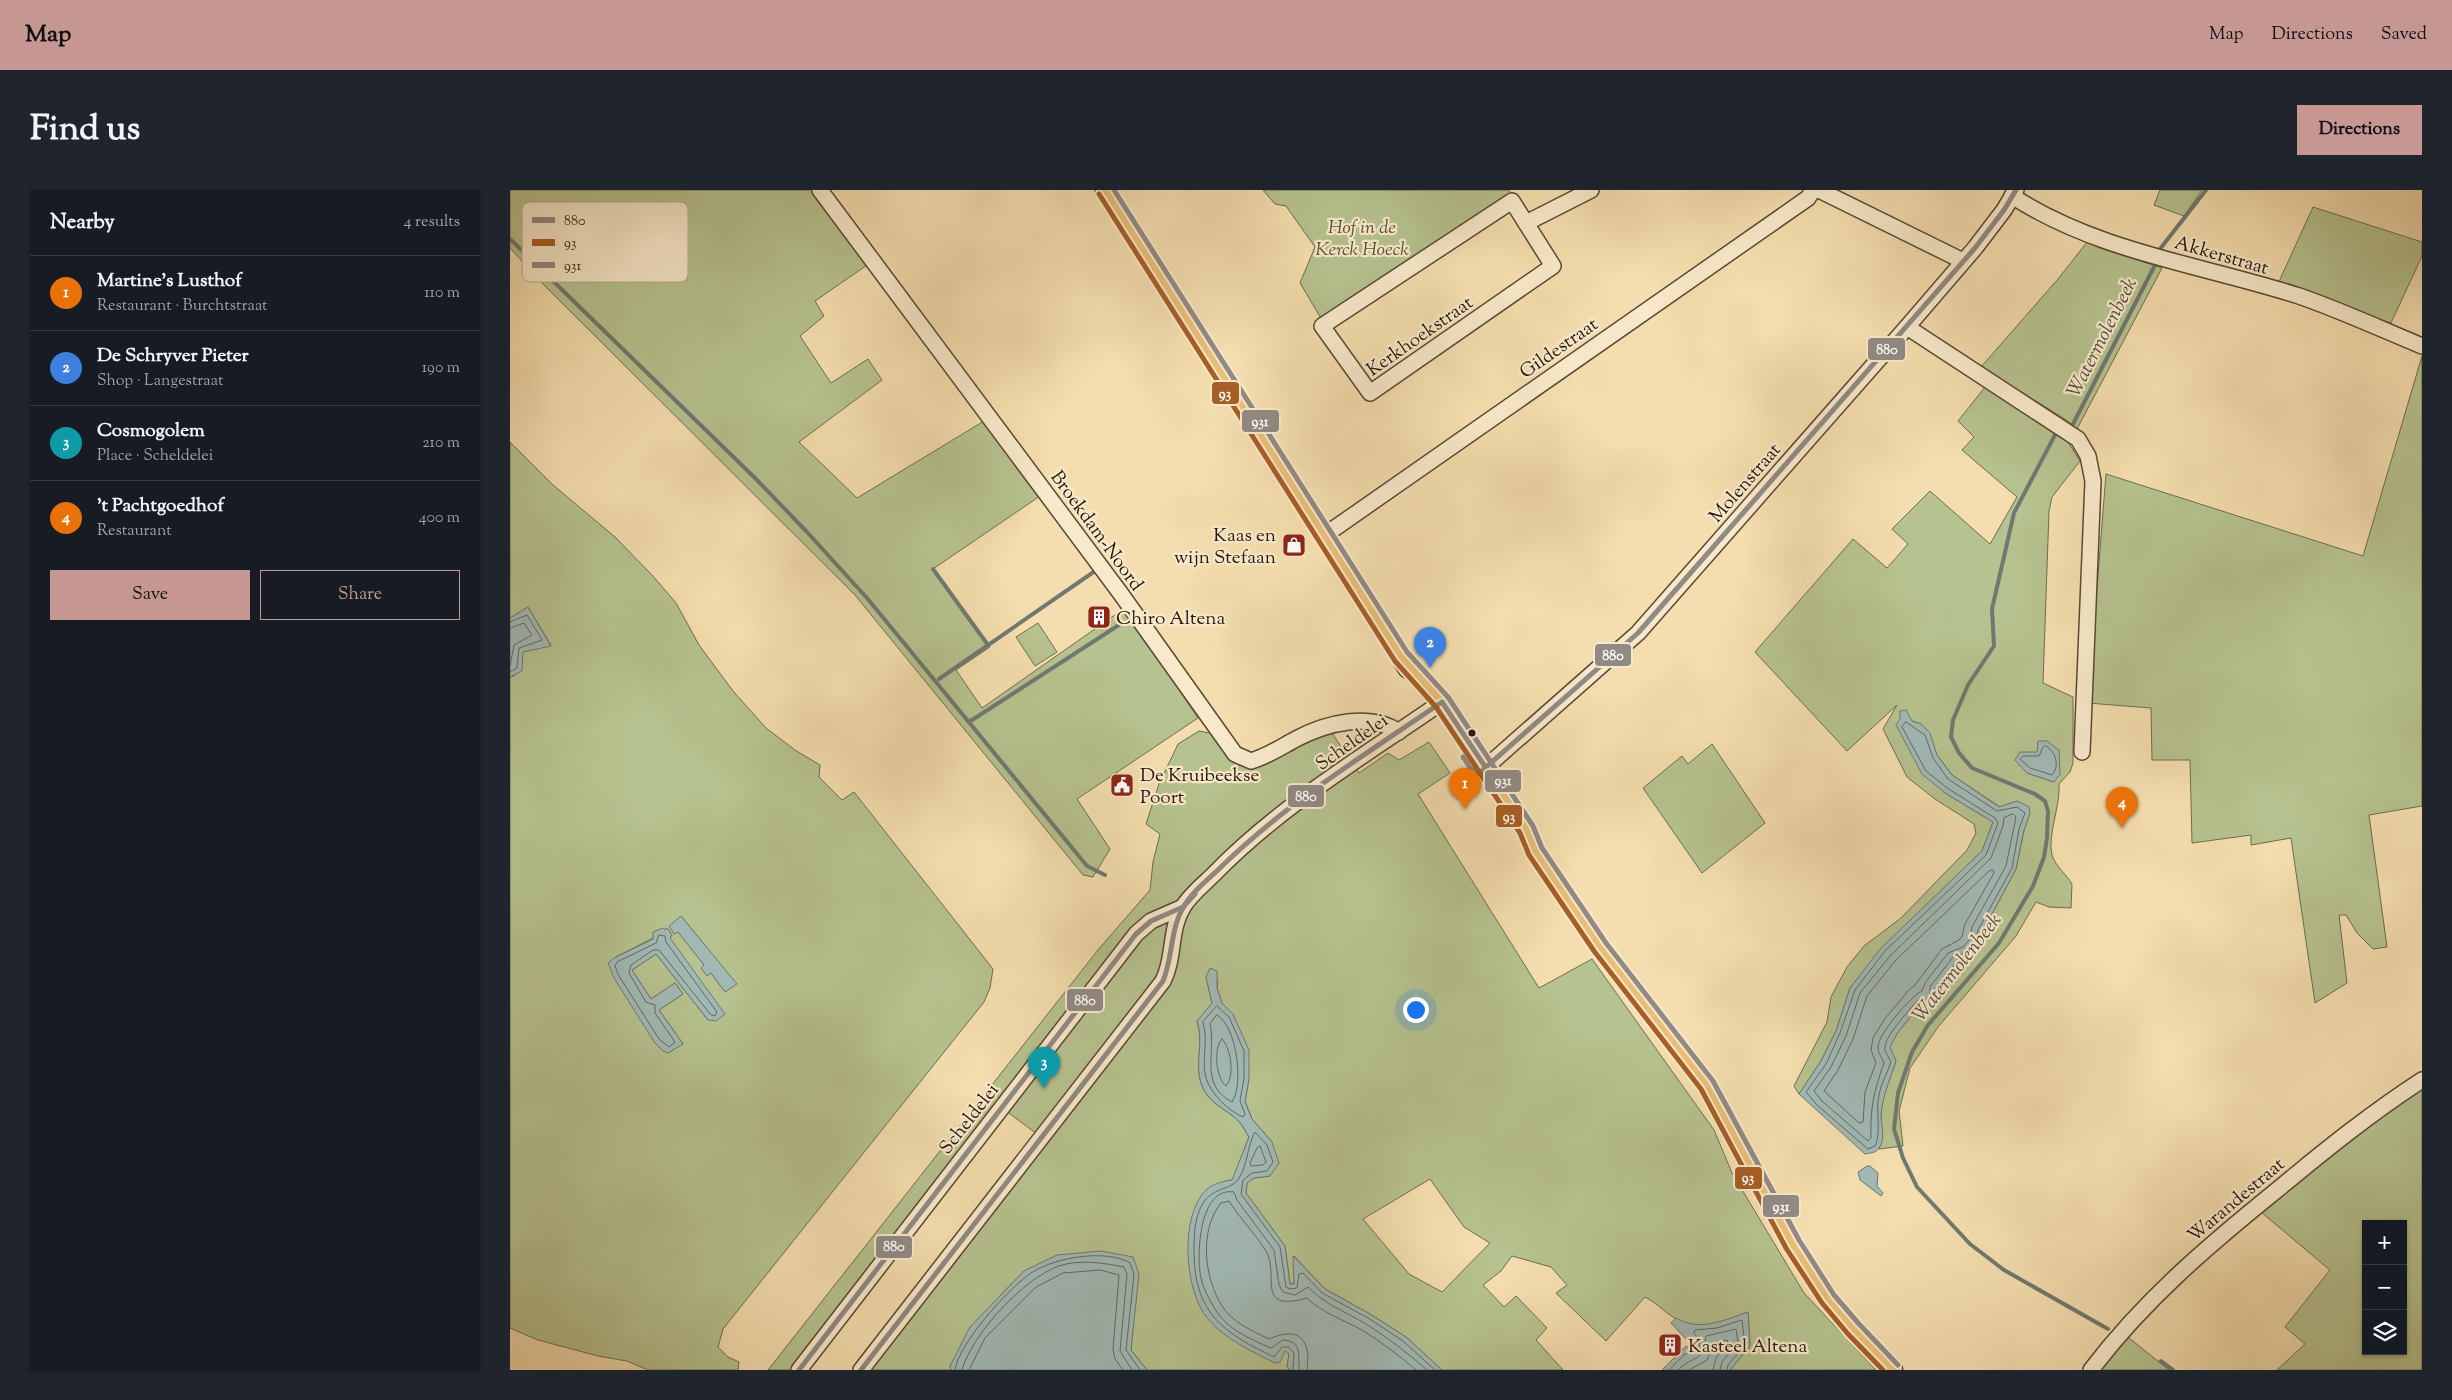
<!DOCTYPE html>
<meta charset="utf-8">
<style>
body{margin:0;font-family:"Sorts Mill Goudy",serif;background:#20242c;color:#f1f3f6}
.controls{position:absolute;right:15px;bottom:15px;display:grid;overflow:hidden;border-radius:0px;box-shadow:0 1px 4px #0004}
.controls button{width:45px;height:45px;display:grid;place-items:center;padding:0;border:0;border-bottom:1px solid #363941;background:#171b24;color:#f1f3f6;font:25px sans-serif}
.you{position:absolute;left:905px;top:819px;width:18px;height:18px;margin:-12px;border:4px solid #fff;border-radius:50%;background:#1a73e8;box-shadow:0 0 0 8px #1a73e833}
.badge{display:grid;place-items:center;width:32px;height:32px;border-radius:50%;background:#c59692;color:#fff;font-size:16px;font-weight:700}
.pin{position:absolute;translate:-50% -41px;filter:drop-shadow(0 1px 2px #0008)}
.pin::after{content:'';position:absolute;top:26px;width:18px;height:15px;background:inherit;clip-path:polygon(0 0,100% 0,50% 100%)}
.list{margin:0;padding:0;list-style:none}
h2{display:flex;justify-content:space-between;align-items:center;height:65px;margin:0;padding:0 20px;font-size:21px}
h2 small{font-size:16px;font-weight:400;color:#9ea1a6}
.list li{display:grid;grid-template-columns:32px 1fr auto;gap:15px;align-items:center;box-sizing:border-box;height:75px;padding:0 20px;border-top:1px solid #363941}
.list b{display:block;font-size:19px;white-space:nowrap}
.list p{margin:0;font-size:16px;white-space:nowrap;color:#9ea1a6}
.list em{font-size:16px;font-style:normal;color:#9ea1a6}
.actions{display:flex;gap:10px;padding:15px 20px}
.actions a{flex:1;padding:11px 0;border:1px solid #c59692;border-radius:0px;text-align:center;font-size:18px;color:#c59692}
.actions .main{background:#c59692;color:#111}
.icon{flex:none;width:28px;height:28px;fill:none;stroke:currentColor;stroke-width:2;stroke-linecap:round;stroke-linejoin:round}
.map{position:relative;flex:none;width:1912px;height:1180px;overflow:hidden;border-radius:0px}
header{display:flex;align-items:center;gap:30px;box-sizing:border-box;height:70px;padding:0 25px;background:#c59692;color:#111}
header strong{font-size:24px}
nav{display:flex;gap:28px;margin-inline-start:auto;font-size:18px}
.intro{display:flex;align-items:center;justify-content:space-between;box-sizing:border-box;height:120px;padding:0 30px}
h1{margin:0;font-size:35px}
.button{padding:12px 22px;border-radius:0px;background:#c59692;color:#111;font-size:18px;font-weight:700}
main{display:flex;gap:30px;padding:0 30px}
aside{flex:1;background:#171b24;border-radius:0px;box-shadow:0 1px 4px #0004}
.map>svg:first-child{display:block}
.green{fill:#b6c28f;stroke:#6e6c4d;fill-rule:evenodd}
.water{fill:#a1b9b5;stroke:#707871}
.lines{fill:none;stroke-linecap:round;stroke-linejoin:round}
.shore{stroke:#646860;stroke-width:1}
.stream{stroke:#707871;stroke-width:4}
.minor-casing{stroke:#5a4834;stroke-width:18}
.major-casing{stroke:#26160b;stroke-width:21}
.minor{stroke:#f8e9ca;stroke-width:15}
.major{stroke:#eabe77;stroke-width:19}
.bus-1-casing{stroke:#f8e9ca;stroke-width:9}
.bus-2-casing{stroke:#f8e9ca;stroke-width:9}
.bus-3-casing{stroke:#f8e9ca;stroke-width:9}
.bus-1{stroke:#928a85;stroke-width:5}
.bus-2{stroke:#a85e24;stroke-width:5}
.bus-3{stroke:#928a85;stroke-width:5}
.bus-dot{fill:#26160b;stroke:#f8e9ca;stroke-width:2}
.labels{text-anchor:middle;stroke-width:4.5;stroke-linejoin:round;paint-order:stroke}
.park-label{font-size:19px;font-style:italic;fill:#585239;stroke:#f8e9ca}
.street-label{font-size:19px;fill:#26160b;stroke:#f8e9ca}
.poi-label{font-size:19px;fill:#26160b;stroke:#f8e9ca;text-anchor:start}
.water-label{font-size:20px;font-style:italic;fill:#514f46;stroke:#f8e9ca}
.key{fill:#f8e9ca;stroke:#b9aa91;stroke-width:1}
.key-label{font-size:14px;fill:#26160b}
.line-badge{stroke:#f8e9ca;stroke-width:2}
.badge-label{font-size:14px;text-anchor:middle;font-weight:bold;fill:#fff}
</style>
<header>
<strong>Map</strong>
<nav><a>Map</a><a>Directions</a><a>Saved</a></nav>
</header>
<div class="intro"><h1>Find us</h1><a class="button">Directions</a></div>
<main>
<aside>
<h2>Nearby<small>4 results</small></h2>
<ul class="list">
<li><span class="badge" style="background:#e8710a">1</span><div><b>Martine's Lusthof</b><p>Restaurant · Burchtstraat</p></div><em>110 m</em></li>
<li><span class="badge" style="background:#3f7fe0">2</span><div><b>De Schryver Pieter</b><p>Shop · Langestraat</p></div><em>190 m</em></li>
<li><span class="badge" style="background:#0f9aa8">3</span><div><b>Cosmogolem</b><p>Place · Scheldelei</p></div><em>210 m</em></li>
<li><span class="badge" style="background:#e8710a">4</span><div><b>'t Pachtgoedhof</b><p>Restaurant</p></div><em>400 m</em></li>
</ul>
<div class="actions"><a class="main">Save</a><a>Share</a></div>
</aside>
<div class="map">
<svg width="1912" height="1180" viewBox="0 0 1912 1180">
<rect width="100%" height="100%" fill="#f4ddae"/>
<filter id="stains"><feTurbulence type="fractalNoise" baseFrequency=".004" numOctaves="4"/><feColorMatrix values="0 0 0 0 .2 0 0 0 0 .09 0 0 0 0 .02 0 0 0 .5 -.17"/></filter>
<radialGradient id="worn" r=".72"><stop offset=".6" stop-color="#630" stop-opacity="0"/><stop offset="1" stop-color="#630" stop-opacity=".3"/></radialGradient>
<g class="green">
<polygon points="0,0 304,0 360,73 305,111 314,126 290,146 321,193 358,169 372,190 289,252 347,308 474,231 530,306 423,379 480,457 446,480 472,518 612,420 620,427 688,528 567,609 600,659 583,687 573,685 345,405 34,95 0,58"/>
<polygon points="753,0 999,0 1002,5 812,130 790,93 805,57 776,16 765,14"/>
<polygon points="1650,0 1692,0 1674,26 1644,15"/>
<polygon points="1803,17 1912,52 1912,66 1881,133 1767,96"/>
<polygon points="1578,51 1587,57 1652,78 1567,239 1558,231 1471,177 1548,89"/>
<polygon points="1912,166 1912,616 1859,625 1877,757 1863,759 1847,743 1836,725 1829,725 1837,793 1805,813 1781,648 1741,655 1741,645 1682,653 1680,570 1642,570 1641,518 1578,513 1596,284 1853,366"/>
<path d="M1476 196 1558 252 1570 271 1542 307 1539 321 1533 493 1563 507V573L1560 582 1549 594C1551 614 1537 646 1542 665 1546 677 1556 684 1562 694L1561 718 1539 717 1526 712 1506 746 1428 837 1400 878 1389 921 1393 956 1369 959C1374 947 1371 937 1371 924 1372 906 1380 889 1386 871L1379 857 1388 842 1447 771C1462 766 1470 759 1472 743L1506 679 1514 640 1520 623 1507 611 1490 617 1442 585 1427 565 1419 543 1411 534 1402 531 1435 603 1483 632 1472 661 1372 758 1340 798 1326 841 1311 871 1289 904 1284 896 1317 832 1321 807 1337 777 1354 756 1391 728 1457 660 1466 643 1464 634 1425 609 1397 587 1373 539 1387 515 1337 561 1245 462 1343 349 1377 378 1398 354 1382 339 1420 301 1480 354 1507 307 1452 260 1464 247 1448 231ZM1527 563 1544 592 1517 583Z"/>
<path d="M0 252 43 295 105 347 142 385 166 413 189 455 223 501 256 538 285 560 310 575 309 587 332 610 344 602 483 779 480 798 474 812 213 1139 208 1157 218 1167 229 1172 228 1180H138L117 1171 88 1166 28 1150 0 1138V487L4 486 13 462 41 455 18 417 0 428ZM171 726 226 794 215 802 201 783 191 778 194 775 168 741ZM157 738 162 745 160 748 198 830 146 764 122 780 141 809 165 793 173 804 149 820 173 854 104 768 143 748Z"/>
<polygon points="528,433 547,462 525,476 506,447"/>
<path d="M820 540 849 583 878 563 889 570 919 552 940 583 908 604 1029 798 1082 769 1204 940 1222 983 1294 1103 1366 1180H1220L1240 1156 1238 1122C1219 1129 1195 1140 1174 1133 1160 1128 1149 1114 1135 1107L1096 1151 1046 1103 1057 1095 1041 1077 1002 1066 991 1081 973 1095 994 1117 1006 1106 1037 1138 1026 1150 1053 1180H932L896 1147 860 1124 815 1099 784 1066V1094H780L775 1056 736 1003 737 993 744 988 760 986 762 952 742 929 735 911 739 889 723 824 712 813 707 798 708 790 696 787 702 813 687 832C695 853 682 878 694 900 702 916 721 921 731 934 734 938 736 943 739 947 733 961 730 977 722 990L715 991 775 1161 779 1164 777 1177 781 1180H637L621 1160 624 1125 514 1081 489 1107 440 1176 441 1180H357L535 950 488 915 284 1180H258L588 760 640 700 643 672 650 644 636 634 649 594 668 554 689 541 705 544 734 576ZM920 989 954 1037 980 1053 932 1102 899 1084 853 1029Z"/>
<polygon points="1202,554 1255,633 1192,683 1133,598 1172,566 1178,574"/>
<path d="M1912 897V1180H1767L1795 1154 1775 1137 1820 1080 1751 1022 1848 941ZM1856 1034H1893V1161H1856Z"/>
<polygon points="1613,1143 1659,1180 1587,1180"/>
</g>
<g class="water">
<polygon points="18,417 41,456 13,462 12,481 0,487 0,428"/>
<path d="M1396 520 1402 531 1411 534 1420 543 1427 565 1442 585 1489 617 1507 611 1519 617 1520 623 1514 640 1506 679 1472 743 1470 753 1460 767 1447 771 1424 800 1427 807 1421 815 1412 813 1388 842 1380 857 1386 871C1380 889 1373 905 1371 924 1371 934 1376 949 1369 958 1366 963 1360 963 1355 964L1289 904 1311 871 1326 841 1340 798 1371 758 1472 661 1483 632 1435 603 1412 584 1386 535 1390 529V521Z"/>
<polygon points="1528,551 1537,551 1549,560 1550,584 1544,592 1517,583 1505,570 1510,562 1527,562"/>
<polygon points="171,726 227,794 215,802 201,783 197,786 191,778 194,775 168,742 164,744 159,736"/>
<polygon points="153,738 155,740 157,738 162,745 160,748 215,824 206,831 198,830 146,764 122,780 141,809 165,793 173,804 149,820 173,854 158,863 153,861 145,853 104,788 98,773 104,768 143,749 143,742"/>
<path d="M700 778 707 781V798L712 813 723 824 739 860V889L735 912 742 929 762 952 769 973 760 986 744 988 737 993 736 1003 775 1056 780 1094H784L783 1066 815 1099 860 1124 896 1147 932 1180H781L777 1177 779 1164 775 1161 770 1172 765 1173C741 1161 716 1150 698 1129 674 1101 669 1025 697 999 703 994 714 991 722 990L739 947C736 943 734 937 731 934 721 921 702 916 694 900 682 878 695 853 687 831L702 813 696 787Z"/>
<polygon points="1357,976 1360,976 1368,983 1367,996 1373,1003 1371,1006 1350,990 1348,982"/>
<polygon points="591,1061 623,1067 629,1084 621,1160 637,1180 441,1180 440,1176 460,1137 514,1081 547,1065"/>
<path d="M1238 1122 1240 1156 1220 1180H1152L1176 1156 1181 1159 1185 1156 1184 1150 1176 1149 1161 1133 1166 1128C1189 1142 1215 1130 1238 1122Z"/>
</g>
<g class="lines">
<g class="shore">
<polyline points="0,432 17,425 32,450 9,458 7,478 0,482"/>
<polyline points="0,438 14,433 22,445 4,455 0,476"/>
<path d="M1396 532 1415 545 1423 568 1438 589 1487 621 1507 617 1515 623 1509 639 1502 678 1468 740 1466 751 1457 762 1443 767 1420 797V808L1408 810C1400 820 1376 844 1375 857 1374 861 1379 868 1381 872 1377 883 1371 894 1369 905 1365 921 1372 942 1365 956L1358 959 1307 915 1296 902 1316 874 1330 843 1345 800 1375 761 1476 665 1488 633 1485 628 1437 598 1416 581 1392 537Z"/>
<path d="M1536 556C1546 562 1550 576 1542 585L1520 578 1510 569 1513 566H1529L1533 557Z"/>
<path d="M1503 624 1506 627 1496 676 1462 737 1460 749 1453 757 1438 763 1415 793 1412 801C1401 806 1368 844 1368 857 1368 863 1372 868 1374 873 1364 901 1360 918 1361 948L1358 951 1312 911 1304 901 1321 877 1336 846 1350 803 1380 766 1481 668 1493 636 1494 628Z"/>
<polygon points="1483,680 1484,683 1455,734 1452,746 1449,750 1432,759 1405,795 1398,801 1374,830 1363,848 1361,860 1366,873 1355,902 1353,932 1349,933 1314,901 1328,880 1343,849 1357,806 1385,771 1479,681"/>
<polygon points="149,745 155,746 156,752 207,822 205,826 201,825 149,760 143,760 121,775 119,783 136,812 145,815 145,823 165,852 159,857 149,849 109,786 105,776 107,772 146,753"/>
<path d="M707 816 719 827 734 861V888L730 911 735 924 733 927C724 923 715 916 709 909 683 881 701 863 693 832Z"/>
<path d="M707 825C727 836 734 895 722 912 688 894 707 861 700 834Z"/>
<path d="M712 849C721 858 725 886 716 896 706 888 703 858 712 849Z"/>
<polygon points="750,956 756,972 753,975 741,976 740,973 747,958"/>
<path d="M445 1180C449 1153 495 1103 517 1086 539 1068 595 1058 620 1073L624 1084 616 1160 630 1180"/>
<path d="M452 1180C462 1144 513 1089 549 1076 569 1069 594 1073 614 1077L617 1084 610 1161 622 1180"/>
<polyline points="459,1180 475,1148 526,1097 553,1083 590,1080 609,1085 603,1159 605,1169 613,1180"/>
<path d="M783 1180 784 1163 779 1157H772L764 1167C714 1143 685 1124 684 1064 684 1050 684 1032 690 1019 700 995 721 1002 729 988 737 977 738 953 745 942L757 955 763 972 757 981 742 983 733 990 731 1004 770 1057 776 1097 780 1099 787 1098 789 1084 793 1083 812 1103 858 1128 893 1151 925 1180"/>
<path d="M789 1180C788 1167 793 1151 773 1150L761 1158C742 1150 716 1139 705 1119 700 1111 693 1098 691 1088 686 1066 689 996 724 1002L727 1010 764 1060 769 1095 773 1102 785 1105 798 1097C814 1114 836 1122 856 1134 878 1148 898 1163 917 1180"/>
<path d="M797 1180C797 1174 799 1166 797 1160 792 1138 773 1143 759 1149 742 1141 722 1132 712 1116 694 1088 689 1040 711 1013L719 1011C730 1029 745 1043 756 1061 770 1085 744 1123 797 1108 812 1123 834 1130 852 1140 871 1152 889 1165 906 1180"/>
<polyline points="1159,1180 1175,1164 1182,1163 1189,1159 1190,1151 1184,1143 1185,1140 1207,1138 1232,1130 1235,1155 1218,1175 1217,1180"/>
<path d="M1168 1180C1187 1162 1191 1176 1196 1146L1226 1139 1228 1152 1212 1172 1210 1180"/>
<polyline points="1179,1180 1197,1170 1205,1153 1217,1150 1218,1153 1206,1168 1203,1180"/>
</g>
<g class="stream">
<polyline points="0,49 246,289 297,342 357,408 577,676 595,685"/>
<polyline points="1650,59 1696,0"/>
<polyline points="1563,234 1646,73"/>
<polyline points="1549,243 1546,243 1504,323 1482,419 1484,456 1458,495 1443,530 1441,547 1449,563 1462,578 1525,604 1535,611 1538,621 1537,648 1534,667 1523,696 1489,753 1418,835 1402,862 1388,903 1384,939 1393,968 1407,997 1460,1054 1494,1080 1598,1139"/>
<polyline points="423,379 478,455"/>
<polyline points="429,489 585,381"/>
<polyline points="459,532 612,433"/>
<polyline points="1651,1171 1663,1180"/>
</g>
<g class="minor-casing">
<g id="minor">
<path d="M310 0 611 404 725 564 741 571C758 566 771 557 786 549 816 533 860 522 889 542"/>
<polyline points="1309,0 1453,71"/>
<path d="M1502 6C1588 62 1693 75 1789 106 1830 120 1871 139 1912 156"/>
<polygon points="1002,11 1043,76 860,203 812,136"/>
<polyline points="1016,33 1081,0"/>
<polyline points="1397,137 1568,249 1578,266 1583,291 1572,562"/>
<polyline points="815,345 1298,8 1303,0"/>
<polyline points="966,586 1128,443 1397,137 1465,58 1494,20 1506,0"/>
<polyline points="289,1180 626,744 641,731 673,717"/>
<path d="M351 1180 653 791C665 768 659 740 673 717 680 705 694 694 704 684 770 616 854 566 932 512"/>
<path d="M1581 1180C1634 1110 1699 1055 1767 1000 1814 961 1861 923 1912 890"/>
</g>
</g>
<g class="major-casing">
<g id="major">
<polyline points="595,0 898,479"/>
<polyline points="891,467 932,512 1017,640 1025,661 1090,757 1197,895 1283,1054 1318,1109 1343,1139 1383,1180"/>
</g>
</g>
<use href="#minor" class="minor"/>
<use href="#major" class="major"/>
<g class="bus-1-casing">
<g id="bus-1">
<polyline points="953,567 966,586 1128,443 1465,58 1494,20 1506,0"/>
<polyline points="289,1180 626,744 641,731 673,717 685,704"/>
<path d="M351 1180 653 791C663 767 660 740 673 718 682 701 699 689 712 676 778 612 856 564 932 512L976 578"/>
</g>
</g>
<g class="bus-2-casing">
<polyline id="bus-2" points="589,4 885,471 926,517 1010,643 1019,665 1084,761 1191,899 1276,1058 1312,1113 1338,1144 1373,1180"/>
</g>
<g class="bus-3-casing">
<polyline id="bus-3" points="604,0 897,462 938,507 1023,636 1032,658 1096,753 1203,891 1289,1050 1324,1105 1349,1134 1388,1175"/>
</g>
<use href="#bus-1" class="bus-1"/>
<use href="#bus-2" class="bus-2"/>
<use href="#bus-3" class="bus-3"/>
</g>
<defs>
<g id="shop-square" transform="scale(1.25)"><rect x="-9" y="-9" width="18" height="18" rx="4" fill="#8f2418" stroke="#f8e9ca"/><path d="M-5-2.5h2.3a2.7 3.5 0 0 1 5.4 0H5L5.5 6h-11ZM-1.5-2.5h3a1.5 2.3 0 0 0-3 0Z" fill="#fff"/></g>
<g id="building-square" transform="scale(1.25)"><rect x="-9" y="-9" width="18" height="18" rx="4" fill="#8f2418" stroke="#f8e9ca"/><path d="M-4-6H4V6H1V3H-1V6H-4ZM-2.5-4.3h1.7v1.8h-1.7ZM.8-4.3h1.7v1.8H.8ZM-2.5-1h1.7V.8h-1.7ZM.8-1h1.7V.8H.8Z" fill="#fff"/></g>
<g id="civic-square" transform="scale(1.25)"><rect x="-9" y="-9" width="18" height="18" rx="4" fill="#8f2418" stroke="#f8e9ca"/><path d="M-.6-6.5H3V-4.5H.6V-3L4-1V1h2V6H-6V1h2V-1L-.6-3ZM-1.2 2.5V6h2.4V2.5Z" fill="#fff"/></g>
</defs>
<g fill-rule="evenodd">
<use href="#shop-square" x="784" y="355"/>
<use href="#building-square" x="589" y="427"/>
<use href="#civic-square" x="612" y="595"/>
<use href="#building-square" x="1160" y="1155"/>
</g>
<circle class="bus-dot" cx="962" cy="543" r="4.5"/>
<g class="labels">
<g class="park-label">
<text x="852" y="43">Hof in de<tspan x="852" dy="22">Kerck Hoeck</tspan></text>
</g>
<g class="street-label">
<text transform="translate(1712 64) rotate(16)" y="7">Akkerstraat</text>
<text transform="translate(909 145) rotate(-35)" y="7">Kerkhoekstraat</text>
<text transform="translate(1048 157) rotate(-35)" y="7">Gildestraat</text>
<text transform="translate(1234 292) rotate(-49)" y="7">Molenstraat</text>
<text transform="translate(588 340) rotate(54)" y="7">Broekdam-Noord</text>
<text transform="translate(841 551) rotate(-35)" y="7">Scheldelei</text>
<text transform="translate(458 928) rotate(-52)" y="7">Scheldelei</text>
<text transform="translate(1725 1009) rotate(-40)" y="7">Warandestraat</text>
</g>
<g class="poi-label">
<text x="766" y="351" text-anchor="end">Kaas en<tspan x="766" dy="22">wijn Stefaan</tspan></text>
<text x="606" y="434">Chiro Altena</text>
<text x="630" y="591">De Kruibeekse<tspan x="630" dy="22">Poort</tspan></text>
<text x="1178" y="1162">Kasteel Altena</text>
</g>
<g class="water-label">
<text transform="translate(1591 147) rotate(-63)" y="7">Watermolenbeek</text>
<text transform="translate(1446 777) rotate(-52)" y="7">Watermolenbeek</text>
</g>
</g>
<rect x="12" y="12" width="166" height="80" rx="8" class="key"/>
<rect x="22" y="27" width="23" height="6" fill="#928a85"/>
<rect x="22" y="49" width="23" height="7" fill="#a85e24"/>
<rect x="22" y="72" width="23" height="6" fill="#928a85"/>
<g class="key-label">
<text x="54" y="35">880</text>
<text x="54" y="57">93</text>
<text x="54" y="80">931</text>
</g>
<g class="line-badge">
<rect x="1357" y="147" width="39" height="24" rx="5" fill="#928a85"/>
<rect x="701" y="191" width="29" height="24" rx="5" fill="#a85e24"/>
<rect x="731" y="219" width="39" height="24" rx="5" fill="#928a85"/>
<rect x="1084" y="453" width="38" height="24" rx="5" fill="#928a85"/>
<rect x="974" y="579" width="38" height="24" rx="5" fill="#928a85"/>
<rect x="777" y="594" width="38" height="24" rx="5" fill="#928a85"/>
<rect x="985" y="614" width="28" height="24" rx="5" fill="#a85e24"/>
<rect x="556" y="798" width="38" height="24" rx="5" fill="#928a85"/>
<rect x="1224" y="976" width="29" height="24" rx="5" fill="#a85e24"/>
<rect x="1252" y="1004" width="38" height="24" rx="5" fill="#928a85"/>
<rect x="365" y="1045" width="38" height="24" rx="5" fill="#928a85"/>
</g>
<g class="badge-label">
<text x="1377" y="164">880</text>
<text x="715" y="208">93</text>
<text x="750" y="236">931</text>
<text x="1103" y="470">880</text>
<text x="993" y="595">931</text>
<text x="796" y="611">880</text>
<text x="999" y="631">93</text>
<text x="575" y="815">880</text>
<text x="1238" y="992">93</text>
<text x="1271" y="1021">931</text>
<text x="384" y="1061">880</text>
</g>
<rect width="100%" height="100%" filter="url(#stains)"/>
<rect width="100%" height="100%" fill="url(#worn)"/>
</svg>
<div class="controls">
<button>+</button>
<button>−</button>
<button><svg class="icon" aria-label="layers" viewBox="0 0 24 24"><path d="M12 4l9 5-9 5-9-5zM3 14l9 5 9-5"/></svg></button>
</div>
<div class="you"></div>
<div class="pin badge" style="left:955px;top:619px;background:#e8710a">1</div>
<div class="pin badge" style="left:920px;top:478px;background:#3f7fe0">2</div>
<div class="pin badge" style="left:534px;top:898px;background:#0f9aa8">3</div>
<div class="pin badge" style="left:1612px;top:638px;background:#e8710a">4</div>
</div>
</main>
